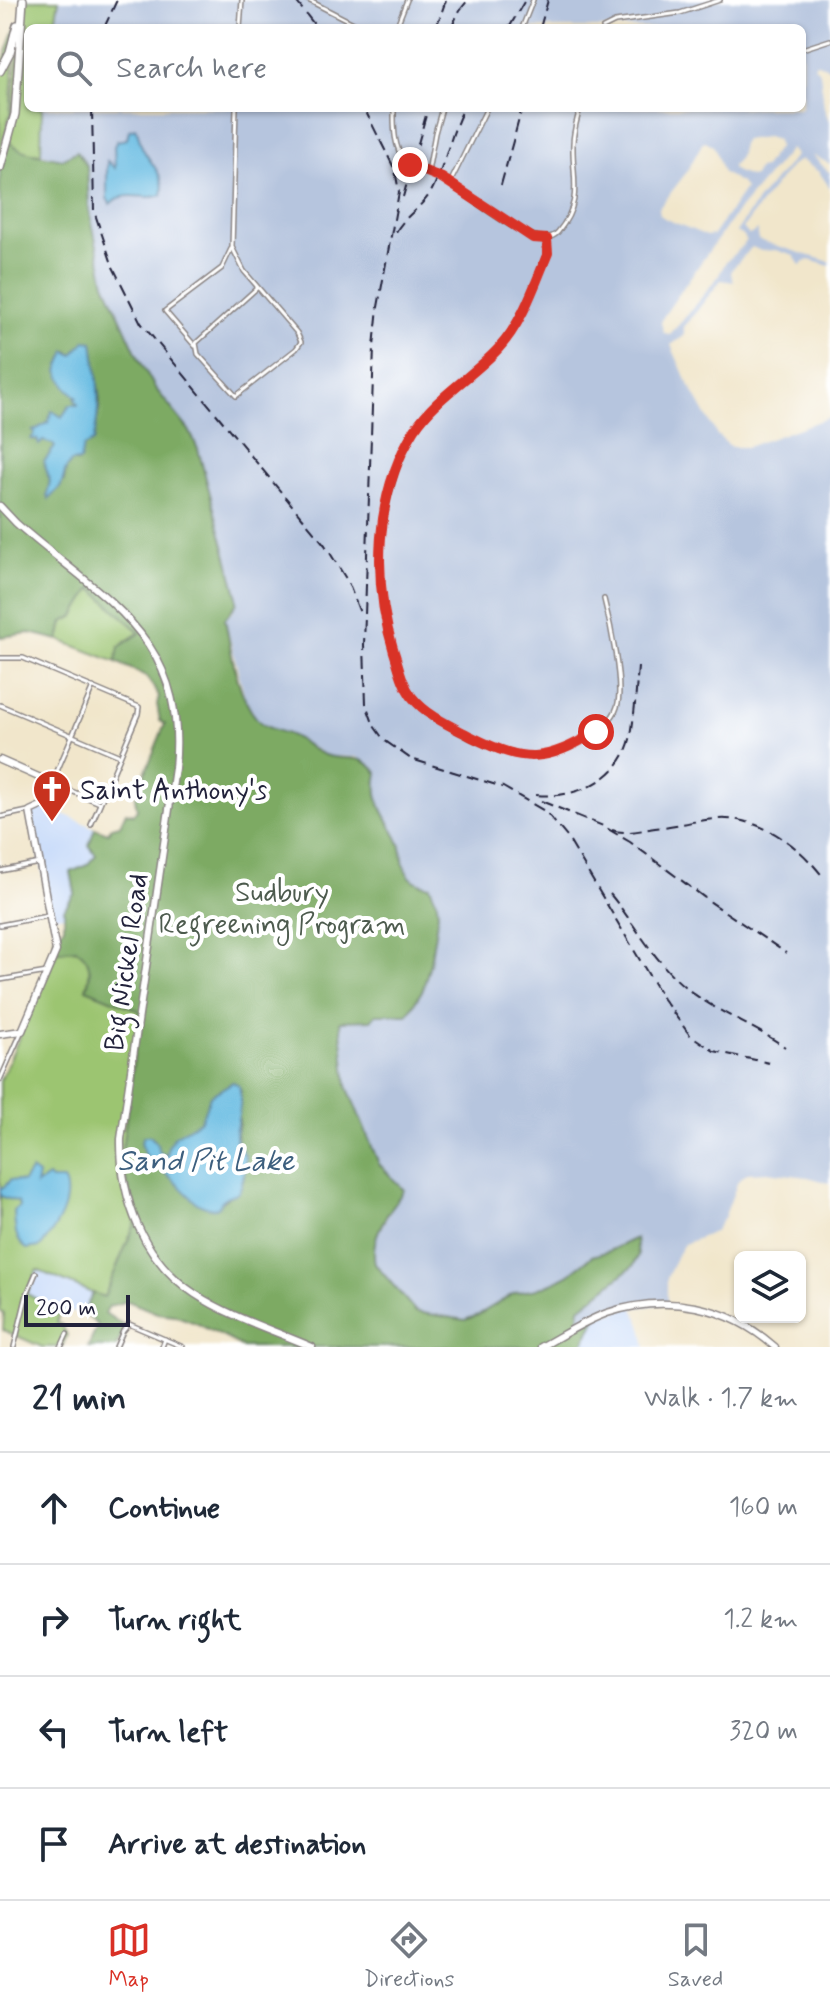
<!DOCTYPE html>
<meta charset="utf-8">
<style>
body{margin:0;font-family:Mynerve,sans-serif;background:#f6f6f7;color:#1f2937}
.controls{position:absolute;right:24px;bottom:24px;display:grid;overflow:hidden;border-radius:12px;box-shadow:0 2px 6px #0004}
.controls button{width:72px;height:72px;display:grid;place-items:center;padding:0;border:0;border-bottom:2px solid #e0e1e3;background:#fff;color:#1f2937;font:40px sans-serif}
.scale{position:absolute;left:24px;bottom:20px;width:106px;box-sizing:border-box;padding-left:8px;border:4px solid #22223b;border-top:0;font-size:22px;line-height:28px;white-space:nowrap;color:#22223b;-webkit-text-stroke:6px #fff;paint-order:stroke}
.stop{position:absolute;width:24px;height:24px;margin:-18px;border:6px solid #d93025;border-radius:50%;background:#fff}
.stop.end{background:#d93025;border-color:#fff;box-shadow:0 2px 8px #0008}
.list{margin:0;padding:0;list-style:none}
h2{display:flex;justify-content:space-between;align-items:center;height:104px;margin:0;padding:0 32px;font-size:34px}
h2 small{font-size:26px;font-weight:400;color:#747a83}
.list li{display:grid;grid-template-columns:52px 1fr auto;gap:24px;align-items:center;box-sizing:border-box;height:112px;padding:0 32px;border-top:2px solid #e0e1e3}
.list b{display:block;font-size:30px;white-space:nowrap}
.list em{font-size:26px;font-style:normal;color:#747a83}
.icon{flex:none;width:44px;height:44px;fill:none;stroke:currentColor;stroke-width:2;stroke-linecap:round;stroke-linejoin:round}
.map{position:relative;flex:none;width:830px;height:1347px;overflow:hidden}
.search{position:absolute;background:#fff;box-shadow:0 2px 6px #0004;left:24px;right:24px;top:24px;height:88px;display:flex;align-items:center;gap:20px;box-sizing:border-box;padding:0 28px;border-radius:12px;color:#747a83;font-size:30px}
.sheet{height:552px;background:#fff}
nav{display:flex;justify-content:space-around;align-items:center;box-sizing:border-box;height:112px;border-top:2px solid #e0e1e3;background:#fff;font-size:22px;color:#747a83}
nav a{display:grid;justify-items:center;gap:4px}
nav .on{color:#d93025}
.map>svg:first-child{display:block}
.built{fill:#c9dcf9}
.industrial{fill:#b6c5de;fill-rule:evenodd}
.green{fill:#9cc571;stroke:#5f7456;stroke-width:2}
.forest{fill:#7daa63;stroke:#50664f;stroke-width:2;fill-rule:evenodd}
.water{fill:#66bbe2;stroke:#446e8e;stroke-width:2}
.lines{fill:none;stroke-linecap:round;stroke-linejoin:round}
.street-casing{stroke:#8a8483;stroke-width:6}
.secondary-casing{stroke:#8a8483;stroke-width:9}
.primary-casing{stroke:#8a8483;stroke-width:10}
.street{stroke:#fff;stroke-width:3}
.secondary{stroke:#fff;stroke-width:6}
.primary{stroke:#fff;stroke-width:7}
.rail{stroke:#22223b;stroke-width:2;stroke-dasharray:12 6;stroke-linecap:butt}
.route{stroke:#d93025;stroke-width:10}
.labels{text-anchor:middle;stroke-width:8;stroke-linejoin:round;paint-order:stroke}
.poi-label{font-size:28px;fill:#22223b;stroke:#fff;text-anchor:start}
.park-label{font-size:28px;fill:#4d5b4e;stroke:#fff}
.street-label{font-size:28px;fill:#22223b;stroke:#fff}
.water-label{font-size:30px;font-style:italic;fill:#3d5f7e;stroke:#fff}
</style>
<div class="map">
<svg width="830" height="1347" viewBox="0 0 830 1347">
<rect width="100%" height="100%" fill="#fff"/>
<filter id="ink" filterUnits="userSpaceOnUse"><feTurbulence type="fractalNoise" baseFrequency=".0125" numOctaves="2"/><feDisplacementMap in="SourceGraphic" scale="16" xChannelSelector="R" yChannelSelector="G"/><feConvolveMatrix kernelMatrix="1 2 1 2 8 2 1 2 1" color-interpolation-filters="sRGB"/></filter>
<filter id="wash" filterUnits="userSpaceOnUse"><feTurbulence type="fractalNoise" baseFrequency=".006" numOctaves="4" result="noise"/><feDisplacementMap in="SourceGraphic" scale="32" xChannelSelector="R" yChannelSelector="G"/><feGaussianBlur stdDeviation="1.8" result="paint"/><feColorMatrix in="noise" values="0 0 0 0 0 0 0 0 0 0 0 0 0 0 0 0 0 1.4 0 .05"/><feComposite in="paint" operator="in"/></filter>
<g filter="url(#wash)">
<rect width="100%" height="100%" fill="#f1e6cb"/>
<g class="built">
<polygon points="43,805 95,828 89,844 96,855 87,865 76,869 72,878 75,893 64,909 64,915 51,917 30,811"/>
<polygon points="37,1270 93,1293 87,1308 83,1313 59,1311 27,1294"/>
<polygon points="633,1307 642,1327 646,1347 582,1347 596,1318"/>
</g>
<path class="industrial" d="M59 0H830V69L821 64 816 63 814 66 820 72 824 107 830 124V164L812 155 830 173V188L819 172 801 160 793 164 772 189 743 228 749 235 758 230V240L830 262V266L809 260 800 265 794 256 776 250 761 251 752 247 732 269 731 274 734 282 721 280 684 327V336L671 345 686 379 717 435 731 447H747L830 417V1183L808 1177 767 1172 747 1173 738 1181 724 1218 714 1232 684 1244 677 1255 667 1278V1304L617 1310 578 1326 580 1308 633 1266 636 1238 609 1251 592 1256 568 1275 554 1282 465 1320 416 1312 375 1264 373 1255 376 1236 403 1190 379 1164 347 1085 340 1021 371 1020 376 1014 401 1013 435 932 438 914 420 884 408 875 402 862 400 843 378 804 376 792 378 773 357 757 327 756 289 734 278 732 258 721 245 698 225 619 233 611 237 594 198 449 189 430 155 388 139 359 105 283 89 209 87 166 77 151 62 159 41 153 42 108H802V28H54ZM766 137 777 140 778 147 764 167 758 168 754 176 749 177 733 170 732 166 739 157 743 140ZM706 141 714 147 723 173 741 183 745 189 713 235 707 236 666 219 660 215 659 208 686 173 703 142ZM790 149 796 155 758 200 736 232 744 236 746 242 725 263 718 277 683 320 670 334 664 333 661 323 663 317 689 279 737 212Z"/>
<g class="green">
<path d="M23 0H59L54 28H28V108H42L41 153C26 155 21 151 9 142Z"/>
<polygon points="16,26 10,114 0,155 0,72"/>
<polygon points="92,587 140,632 123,643 116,662 59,640 63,622 75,616"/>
<path d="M76 949C92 958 91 973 86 989L140 1011 136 1222 104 1298 37 1270 27 1294 59 1311 57 1323 62 1325 67 1335 62 1347H42L3 1330 4 1314 0 1311V1081L57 951Z"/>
</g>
<path class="forest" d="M9 142C27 156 41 153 62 159L77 151 87 166 89 209 105 283 139 359 155 388 189 430 198 449 237 594V603L225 619C231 649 237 696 257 719 265 729 279 730 290 735 303 740 313 753 328 756 350 761 360 752 378 773 371 804 389 817 400 844 404 854 401 864 408 874 413 882 421 884 430 886L437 903 438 914 430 963 423 989 408 1014H376L371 1020 340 1021 347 1086 379 1164 404 1190C389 1212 369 1235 375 1264L416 1312 465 1320 478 1315 515 1293 537 1289 554 1282 568 1275 592 1256 609 1251 636 1238 638 1256 633 1266 580 1308 578 1326 596 1318 582 1347H243L198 1324 174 1315 157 1313 128 1301 109 1306 105 1313 126 1327 116 1347H88L98 1325 83 1313 93 1293 104 1297 136 1222 121 1158 140 1011 86 989C92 974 92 958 76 949L57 951 54 937 64 927V909L75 893 71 872 87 865 96 855 89 845 95 828 108 833 111 827 120 825 126 812 133 814 137 809 135 798 165 724 160 721 157 704 159 696 146 676 116 662 119 647 140 633 92 588 75 616 63 622 59 640 30 633 0 637V169ZM93 342 100 403 93 442 83 447 78 462H71L66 469 64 481 49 498 47 495 50 481 44 462 55 447 53 443 32 439 35 433 33 431 48 423 52 411 62 417 70 405H78L75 399 77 397 58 371 63 358 68 351 73 355 83 343ZM233 1082 241 1091 238 1098 239 1123 236 1138 245 1158 244 1177 241 1186 215 1208 198 1203 179 1182 160 1170 155 1160 146 1156 141 1141 144 1136H150L156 1142 159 1153 167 1156C169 1134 187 1133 201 1120 204 1117 209 1101 210 1096Z"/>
<g class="water">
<path d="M136 128C139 134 139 141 142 147 149 163 167 176 162 195 144 202 128 188 110 204L107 198V161L115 168 114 146 117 141 127 139 129 130Z"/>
<path d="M85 341 93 342C98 380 102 404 93 442L83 447 80 461 71 462 66 469 61 486 49 499 47 495 50 481 44 462 55 447 53 444 43 441 39 445 37 439H31L35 433 33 431 48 423 52 411 62 417 70 405H78L75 399 77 397 66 387 58 371 66 351 73 355Z"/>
<path d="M233 1082 239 1086C243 1100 238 1118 235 1134 234 1144 243 1148 245 1157 247 1168 242 1183 239 1192 233 1196 227 1194 222 1200 219 1205 221 1207 215 1208 211 1209 201 1206 197 1203 178 1185 163 1169 144 1154L141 1141 144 1136H150L156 1142 160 1153 167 1156 168 1147 175 1136 201 1120 210 1096Z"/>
<path d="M31 1170 38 1175 36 1185 48 1177 51 1180H63C74 1201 55 1231 40 1247L27 1249C14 1240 15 1226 14 1211L19 1207 18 1202 0 1196V1187L3 1188 10 1180 23 1182Z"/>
</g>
</g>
<g filter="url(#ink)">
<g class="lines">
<g class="street-casing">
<g id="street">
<polyline points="308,0 363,28"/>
<polyline points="240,28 242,0"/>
<polyline points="396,28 407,0"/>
<polyline points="522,28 533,0"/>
<polyline points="603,28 615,22 680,13 720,0"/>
<polyline points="802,49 830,40"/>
<polyline points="236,108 232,247 244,271 297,333 301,342 296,349 236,396 198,354 196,343 257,288"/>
<path d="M394 108C394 125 393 147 405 161 414 171 432 172 444 179 465 192 537 257 558 232 584 200 572 179 573 144 573 132 577 120 580 108"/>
<polyline points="428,172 435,133 442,108"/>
<polyline points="450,183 487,108"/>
<path d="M547 239 548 253C535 283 523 319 502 344 479 373 446 390 423 419 405 440 396 469 389 496 374 553 378 600 395 656 399 669 402 684 411 695 432 724 503 759 539 756 558 755 573 746 589 736 600 729 613 720 617 707 624 686 610 622 604 599"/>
<polyline points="195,346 165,311 222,268 231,249"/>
<polyline points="0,658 23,658 139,707 138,714 91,825"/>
<polyline points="93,687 52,783 100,803"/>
<polyline points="0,705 120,756"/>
<polyline points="0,817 28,811"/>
<polyline points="0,871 39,863"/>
<polyline points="0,925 47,916"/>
<polyline points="0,980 47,972"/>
<polyline points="0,1080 21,1033"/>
<polyline points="14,1347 27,1294 36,1273"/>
<polyline points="61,1347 67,1334"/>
<polyline points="116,1347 123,1331 129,1324 183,1347"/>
<polyline points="162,1347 165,1339"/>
</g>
</g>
<g class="secondary-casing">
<g id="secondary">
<path d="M0 506 16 523C102 599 188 635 175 768L121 1139C120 1199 143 1260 195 1294 230 1317 273 1330 312 1347"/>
<polyline points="0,760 52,783 43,805 30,811 56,951 22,1031 0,1034"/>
<path d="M541 1347C563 1335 584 1321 607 1313 667 1293 729 1306 775 1347"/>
</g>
</g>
<g class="primary-casing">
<g id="primary">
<polyline points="0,71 10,52 17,25"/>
<polyline points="0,168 15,114 23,0"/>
</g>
</g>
<use href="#street" class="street"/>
<use href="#secondary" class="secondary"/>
<use href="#primary" class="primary"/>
<g class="rail">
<polyline points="295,0 317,28"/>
<polyline points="104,28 117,0"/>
<polyline points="436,28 446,0"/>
<polyline points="451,28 460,10 468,0"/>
<polyline points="509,28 525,0"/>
<polyline points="540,28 548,0"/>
<polyline points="92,108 94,211 113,267 141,323 325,545 348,582 360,613"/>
<polyline points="364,108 395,170 399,192 378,307 374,347 364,645 366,704 374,726 384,740 411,759 503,787 546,812 567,837 663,999 689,1034 714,1051 769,1063"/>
<polyline points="501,185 522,108"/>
<polyline points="403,197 428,108"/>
<path d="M396 232C405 215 423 207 432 190 446 163 450 134 464 108"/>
<path d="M536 795C576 799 622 780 631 735 635 713 636 689 638 667"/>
<polyline points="541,801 603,826 630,842 709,901 786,953"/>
<path d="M612 830C627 835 641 830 655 828 676 826 697 820 717 819 759 816 799 845 823 877"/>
<path d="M610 894C635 924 654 961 684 986 713 1011 753 1025 785 1047"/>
</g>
</g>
</g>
<g class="lines" filter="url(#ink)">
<path class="route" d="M410 165 442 178 533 238 547 239 548 253C535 284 522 324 498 349 472 377 436 397 415 429 374 494 372 581 394 652 399 667 402 684 412 697 427 716 451 726 472 737 526 764 545 762 596 732"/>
</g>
<defs>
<g id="church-pin" transform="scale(2)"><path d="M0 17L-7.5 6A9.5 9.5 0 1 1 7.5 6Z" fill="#c8321e" stroke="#fff"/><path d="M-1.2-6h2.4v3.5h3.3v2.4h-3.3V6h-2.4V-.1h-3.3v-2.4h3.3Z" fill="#fff"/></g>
</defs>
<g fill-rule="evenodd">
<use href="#church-pin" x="52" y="789"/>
</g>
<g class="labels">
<g class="poi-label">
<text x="80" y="799">Saint Anthony's</text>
</g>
<g class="park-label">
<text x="282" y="901">Sudbury<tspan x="282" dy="32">Regreening Program</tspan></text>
</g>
<g class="street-label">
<text transform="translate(125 962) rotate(-82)" y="10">Big Nickel Road</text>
</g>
<g class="water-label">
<text x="206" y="1170">Sand Pit Lake</text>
</g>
</g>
</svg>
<div class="controls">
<button><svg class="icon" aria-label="layers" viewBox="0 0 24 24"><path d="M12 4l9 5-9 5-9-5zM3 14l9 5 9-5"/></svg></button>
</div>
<div class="scale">200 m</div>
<div class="stop" style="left:596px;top:732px"></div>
<div class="stop end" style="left:410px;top:165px"></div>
<div class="search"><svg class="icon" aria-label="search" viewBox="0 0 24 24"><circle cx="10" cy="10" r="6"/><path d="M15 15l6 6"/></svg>Search here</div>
</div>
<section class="sheet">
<h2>21 min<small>Walk · 1.7 km</small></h2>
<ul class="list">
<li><svg class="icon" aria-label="ahead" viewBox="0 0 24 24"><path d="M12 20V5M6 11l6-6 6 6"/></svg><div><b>Continue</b></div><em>160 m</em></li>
<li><svg class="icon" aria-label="right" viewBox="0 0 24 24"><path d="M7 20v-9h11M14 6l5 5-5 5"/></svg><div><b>Turn right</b></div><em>1.2 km</em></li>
<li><svg class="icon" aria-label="left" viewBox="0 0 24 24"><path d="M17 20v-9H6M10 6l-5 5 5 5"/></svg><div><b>Turn left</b></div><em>320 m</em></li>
<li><svg class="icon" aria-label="arrive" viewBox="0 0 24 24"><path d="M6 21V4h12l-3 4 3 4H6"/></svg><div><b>Arrive at destination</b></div></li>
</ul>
</section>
<nav>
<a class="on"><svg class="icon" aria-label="map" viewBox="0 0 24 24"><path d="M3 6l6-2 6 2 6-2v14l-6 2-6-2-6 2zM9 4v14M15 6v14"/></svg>Map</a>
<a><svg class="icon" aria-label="directions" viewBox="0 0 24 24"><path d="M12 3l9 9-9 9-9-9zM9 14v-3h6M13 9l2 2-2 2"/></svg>Directions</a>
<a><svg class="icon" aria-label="saved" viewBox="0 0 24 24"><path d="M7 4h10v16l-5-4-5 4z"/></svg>Saved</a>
</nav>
